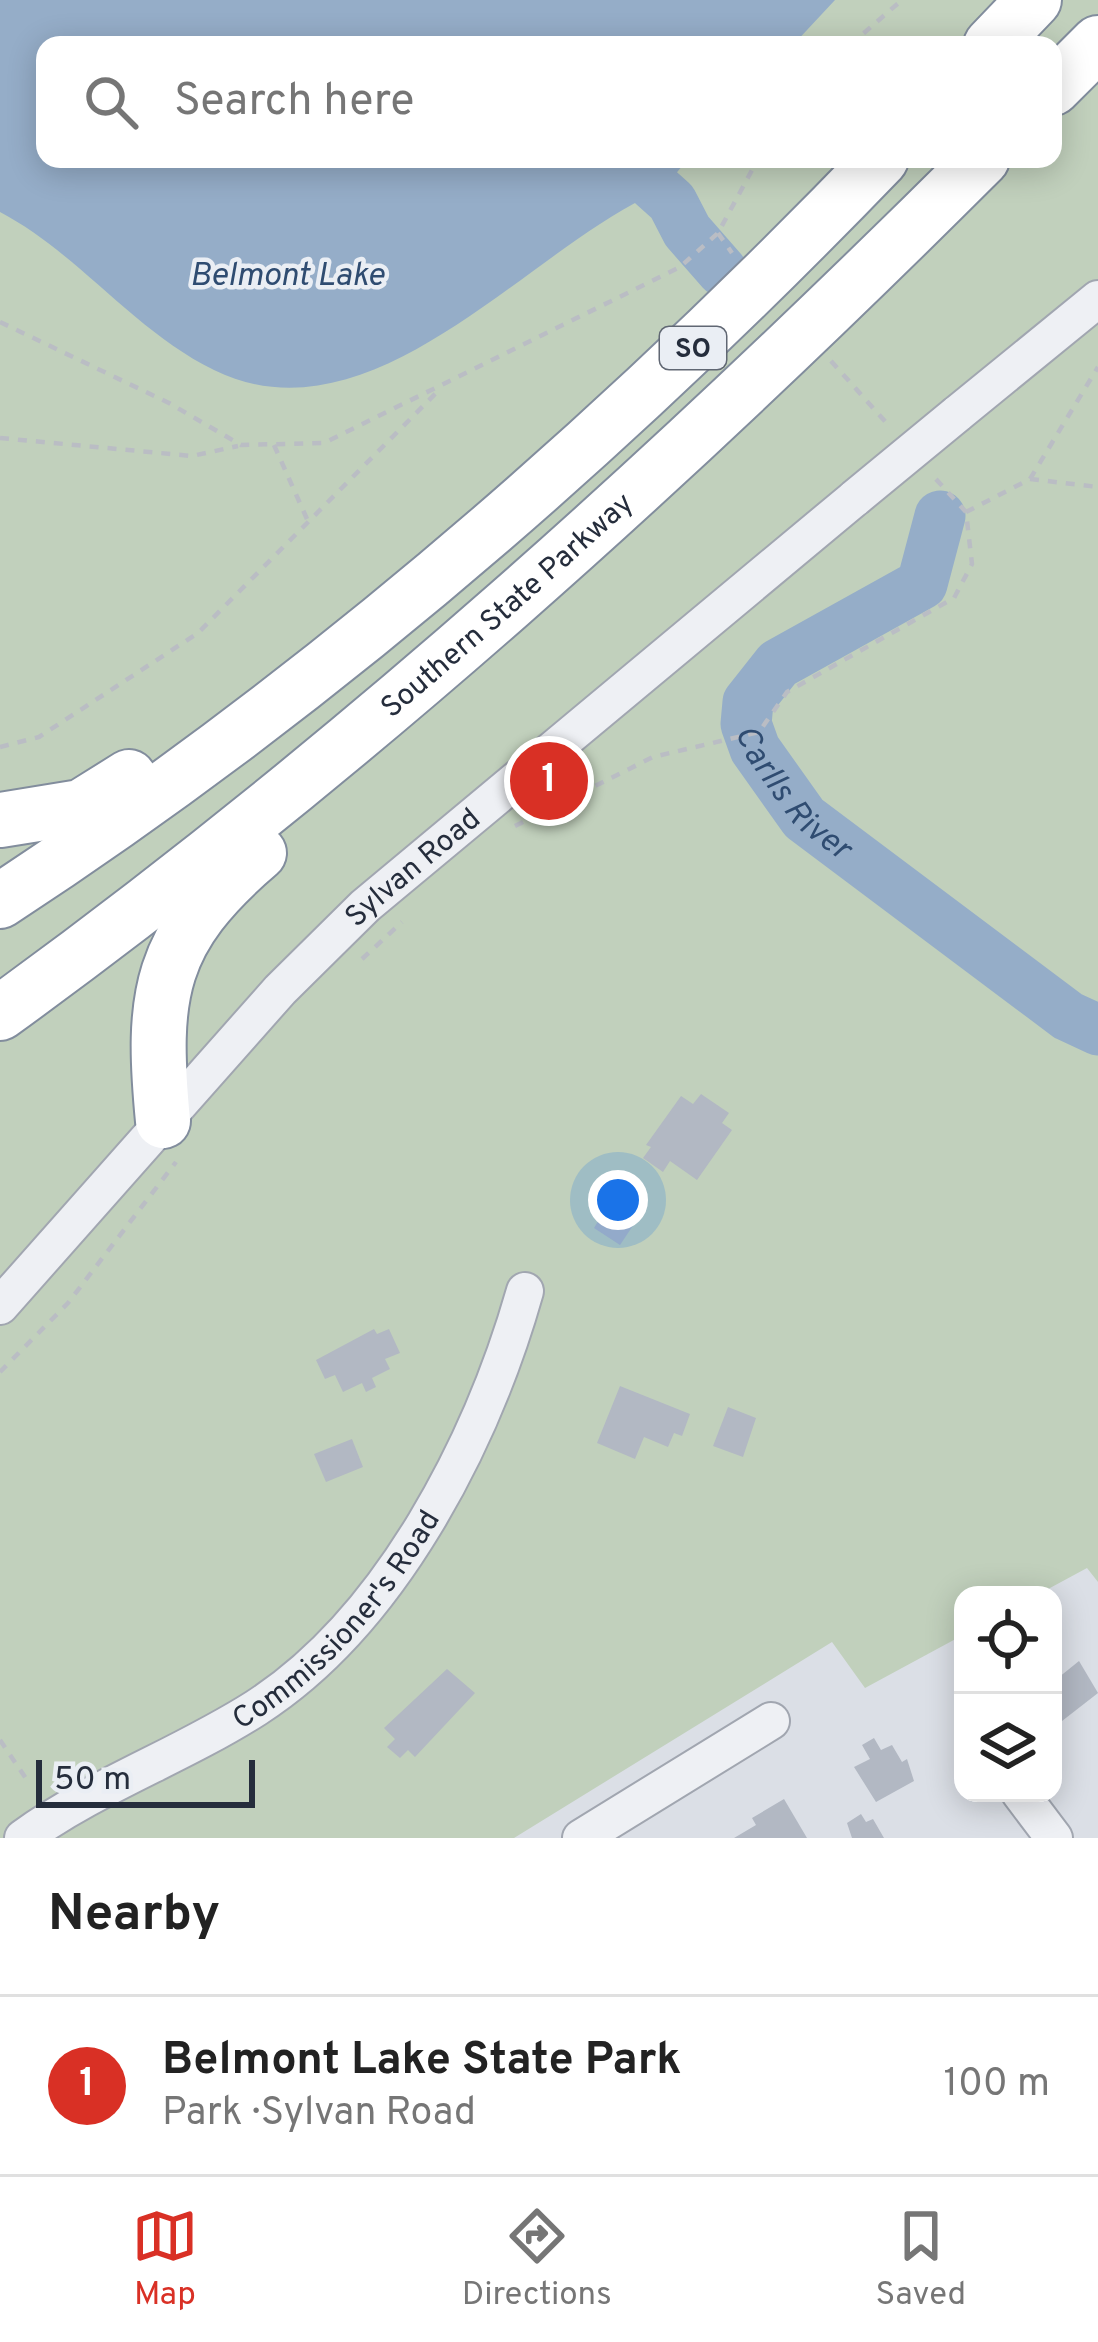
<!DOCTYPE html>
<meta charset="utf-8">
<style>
body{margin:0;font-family:Overpass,sans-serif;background:#f6f6f6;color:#222}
.controls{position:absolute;right:36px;bottom:36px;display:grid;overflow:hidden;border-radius:24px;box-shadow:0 6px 30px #0003}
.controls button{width:108px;height:108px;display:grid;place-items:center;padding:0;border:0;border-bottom:3px solid #e0e0e0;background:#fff;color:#222;font:60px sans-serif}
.scale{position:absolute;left:36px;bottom:30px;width:219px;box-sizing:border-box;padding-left:12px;border:6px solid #252d3c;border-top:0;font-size:33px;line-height:42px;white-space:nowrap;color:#252d3c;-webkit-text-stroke:9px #eaeef4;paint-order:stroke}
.you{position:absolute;left:618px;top:1200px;width:42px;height:42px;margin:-30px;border:9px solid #fff;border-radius:50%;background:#1a73e8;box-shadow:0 0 0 18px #1a73e833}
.badge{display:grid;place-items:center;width:78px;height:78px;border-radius:50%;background:#d93025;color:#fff;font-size:39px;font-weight:700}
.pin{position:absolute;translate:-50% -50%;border:6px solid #fff;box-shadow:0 3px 12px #0006}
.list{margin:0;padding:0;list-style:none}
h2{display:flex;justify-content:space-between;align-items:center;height:156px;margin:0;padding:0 48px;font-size:51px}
h2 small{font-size:39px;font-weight:400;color:#767676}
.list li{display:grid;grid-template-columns:78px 1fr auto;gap:36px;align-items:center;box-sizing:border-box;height:180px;padding:0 48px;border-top:3px solid #e0e0e0}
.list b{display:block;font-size:45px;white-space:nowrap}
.list p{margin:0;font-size:39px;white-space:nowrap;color:#767676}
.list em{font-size:39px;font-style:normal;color:#767676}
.icon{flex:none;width:66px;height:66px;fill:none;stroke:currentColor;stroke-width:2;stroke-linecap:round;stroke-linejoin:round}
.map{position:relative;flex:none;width:1098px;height:1838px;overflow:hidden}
.search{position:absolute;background:#fff;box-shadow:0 6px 30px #0003;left:36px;right:36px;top:36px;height:132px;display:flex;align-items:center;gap:30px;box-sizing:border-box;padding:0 42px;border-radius:24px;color:#767676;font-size:45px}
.sheet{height:336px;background:#fff}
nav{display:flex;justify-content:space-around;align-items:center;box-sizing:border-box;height:168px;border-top:3px solid #e0e0e0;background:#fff;font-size:33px;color:#767676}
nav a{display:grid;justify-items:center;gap:6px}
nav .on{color:#d93025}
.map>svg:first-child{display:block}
.green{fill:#c1d0bc;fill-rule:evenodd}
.water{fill:#95adc8}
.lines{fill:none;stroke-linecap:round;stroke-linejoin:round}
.river{stroke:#95adc8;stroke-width:51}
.building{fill:#b2b8c3}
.minor-casing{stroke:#a1a6b0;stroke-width:40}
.highway-casing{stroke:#828d9d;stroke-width:58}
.path{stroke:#babdc4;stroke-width:4.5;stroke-dasharray:9 9;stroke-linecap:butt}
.minor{stroke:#eef0f4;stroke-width:36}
.highway{stroke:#fff;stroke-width:54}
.minor-bridge-casing{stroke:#a1a6b0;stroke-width:40;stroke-linecap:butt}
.minor-bridge{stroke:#eef0f4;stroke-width:36}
.labels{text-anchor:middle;stroke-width:9;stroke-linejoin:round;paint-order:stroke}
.shield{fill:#eaeef4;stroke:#606773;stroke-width:3}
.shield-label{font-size:27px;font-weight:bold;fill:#252d3c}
.street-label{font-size:30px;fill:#252d3c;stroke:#eaeef4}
.water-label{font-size:33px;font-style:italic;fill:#2f4c71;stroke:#eaeef4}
</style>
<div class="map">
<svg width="1098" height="1838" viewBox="0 0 1098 1838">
<rect width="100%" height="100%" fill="#dbdfe6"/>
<path class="green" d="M0 0H1098V1582L1087 1568 1037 1595H963V1635L865 1688 832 1642 514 1838H0ZM45 45H1053V159H45Z"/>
<path class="water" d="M0 0H835L793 45H45V159H688L673 177 680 196 664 210 645 198C521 258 368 446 214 370 134 331 78 253 0 212Z"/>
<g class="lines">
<g class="river">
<polyline points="624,159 672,202 687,231 722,271"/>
<path id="s1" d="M940 516 922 584 778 664 748 702 746 724 755 749 804 818 1068 1016 1098 1030"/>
</g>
</g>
<g class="building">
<polygon points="701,1094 729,1113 722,1123 732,1130 697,1180 670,1161 663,1172 643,1158 651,1147 646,1145 681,1096 693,1104"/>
<polygon points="609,1203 636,1221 620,1245 594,1228"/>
<polygon points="374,1329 377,1334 389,1329 400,1353 385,1359 390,1369 372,1378 376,1387 366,1392 362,1383 343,1392 335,1375 325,1379 316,1360"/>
<polygon points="620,1386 690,1414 682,1436 674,1433 668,1447 644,1437 635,1459 597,1443"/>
<polygon points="728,1407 756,1418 743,1457 713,1446"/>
<polygon points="352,1439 363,1467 326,1482 314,1454"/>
<polygon points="1079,1661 1098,1693 1053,1728 1053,1682"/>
<polygon points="447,1669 475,1693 415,1757 408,1750 400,1758 387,1747 395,1739 384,1728"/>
<polygon points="874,1738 881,1750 892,1745 902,1762 907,1759 914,1781 876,1802 854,1767 870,1759 862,1745"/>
<polygon points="784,1799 807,1838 734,1838 756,1825 752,1818"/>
<polygon points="861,1814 866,1822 873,1819 884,1838 852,1838 847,1823"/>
</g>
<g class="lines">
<g class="minor-casing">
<g id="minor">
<polyline points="957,414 1098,299"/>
<path id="s2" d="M0 1306 280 990 365 906 855 498"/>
<polyline points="1020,1793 1054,1838"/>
<path id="s3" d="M23 1838C95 1786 181 1756 256 1708 391 1621 482 1442 525 1291"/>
<polyline points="581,1838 771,1721"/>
</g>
</g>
<g class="highway-casing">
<g id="highway">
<polyline points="991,45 1034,0"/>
<polyline points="1053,88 1098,43"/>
<polyline points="0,820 81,807 129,777"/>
<path d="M0 901C323 690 614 436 881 159"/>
<path id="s4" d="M0 1013C353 757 674 466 982 159"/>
<path d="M163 1121C151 995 158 939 259 853"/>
</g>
</g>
<g class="path">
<polyline points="850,45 902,0"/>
<polyline points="718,233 732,253"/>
<polyline points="0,322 169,403 241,445 324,443 680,267 718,233 758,159"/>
<polyline points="831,361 891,428"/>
<polyline points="0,438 192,456 238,446"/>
<polyline points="274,445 307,519"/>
<polyline points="1030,479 1098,487"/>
<polyline points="966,512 1030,479 1098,367"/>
<polyline points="0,747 39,737 198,633 441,388"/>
<polyline points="515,826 653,757 759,732 787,692 954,598 972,564 966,512 934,477"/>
<polyline points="362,959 402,922"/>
<polyline points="0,1372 68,1303 176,1162"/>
<polyline points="0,1740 29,1783"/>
</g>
<use href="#minor" class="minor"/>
<use href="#highway" class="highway"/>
<g class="minor-bridge-casing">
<polyline id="minor-bridge" points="855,498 957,414"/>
</g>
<use href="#minor-bridge" class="minor-bridge"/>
</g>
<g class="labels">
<rect class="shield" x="660" y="327" width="66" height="42" rx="9"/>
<g class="shield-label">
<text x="693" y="357">SO</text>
</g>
<g class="street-label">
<text dy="10" stroke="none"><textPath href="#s4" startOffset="651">Southern State Parkway</textPath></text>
<text dy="10" stroke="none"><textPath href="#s2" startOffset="603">Sylvan Road</textPath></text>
<text dy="10" stroke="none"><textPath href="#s3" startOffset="387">Commissioner's Road</textPath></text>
</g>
<g class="water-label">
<text x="287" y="285">Belmont Lake</text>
<text dy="12" stroke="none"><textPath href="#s1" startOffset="390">Carlls River</textPath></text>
</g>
</g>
</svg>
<div class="controls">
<button><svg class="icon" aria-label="locate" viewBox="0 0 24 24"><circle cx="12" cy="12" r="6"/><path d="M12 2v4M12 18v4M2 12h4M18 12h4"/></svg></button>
<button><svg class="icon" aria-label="layers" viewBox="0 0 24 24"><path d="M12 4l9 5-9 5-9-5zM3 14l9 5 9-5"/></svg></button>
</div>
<div class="scale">50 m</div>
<div class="you"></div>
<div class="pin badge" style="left:549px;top:781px">1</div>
<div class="search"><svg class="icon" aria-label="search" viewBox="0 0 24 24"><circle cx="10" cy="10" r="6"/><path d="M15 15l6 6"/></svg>Search here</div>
</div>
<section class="sheet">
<h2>Nearby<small></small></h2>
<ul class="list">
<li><span class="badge">1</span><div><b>Belmont Lake State Park</b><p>Park · Sylvan Road</p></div><em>100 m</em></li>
</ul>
</section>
<nav>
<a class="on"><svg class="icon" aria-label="map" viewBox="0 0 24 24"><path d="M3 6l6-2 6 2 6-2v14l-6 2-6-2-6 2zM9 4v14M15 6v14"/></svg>Map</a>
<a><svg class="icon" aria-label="directions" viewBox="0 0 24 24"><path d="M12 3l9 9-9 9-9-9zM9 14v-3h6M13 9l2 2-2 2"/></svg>Directions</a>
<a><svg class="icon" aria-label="saved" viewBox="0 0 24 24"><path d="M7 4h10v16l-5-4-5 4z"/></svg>Saved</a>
</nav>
